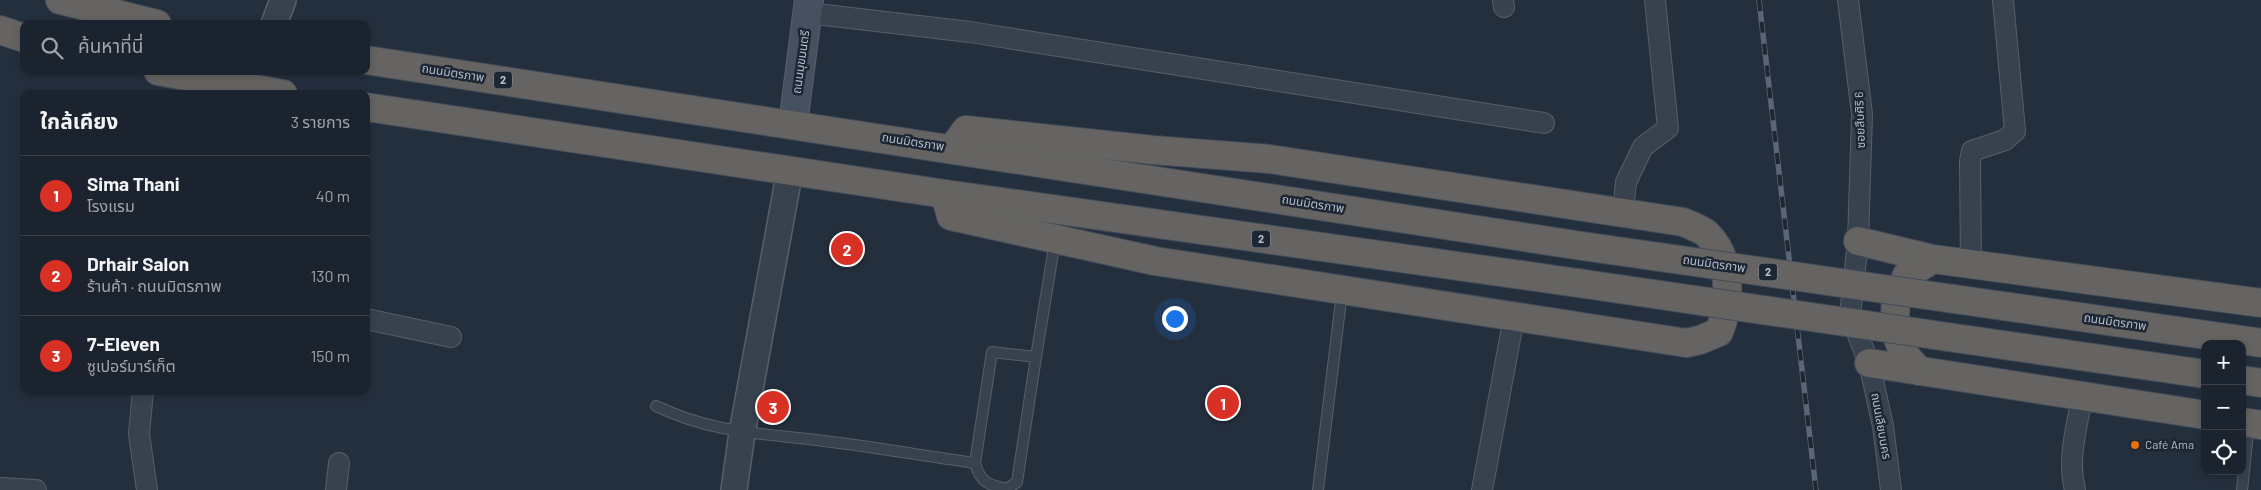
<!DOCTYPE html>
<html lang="th">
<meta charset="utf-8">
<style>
body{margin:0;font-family:Barlow,"Noto Sans Thai",sans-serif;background:#242b36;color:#f1f3f6}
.controls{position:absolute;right:15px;bottom:15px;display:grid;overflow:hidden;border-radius:10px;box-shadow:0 2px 8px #0003}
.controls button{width:45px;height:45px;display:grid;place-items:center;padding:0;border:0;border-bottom:1px solid #39404a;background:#1b232e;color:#f1f3f6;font:25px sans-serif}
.you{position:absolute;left:1174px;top:318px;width:18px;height:18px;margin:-12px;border:4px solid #fff;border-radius:50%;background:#1a73e8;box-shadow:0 0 0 8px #1a73e833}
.badge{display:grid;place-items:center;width:32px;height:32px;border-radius:50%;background:#d93025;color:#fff;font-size:16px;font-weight:700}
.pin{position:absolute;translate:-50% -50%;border:2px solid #fff;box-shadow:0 1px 5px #0006}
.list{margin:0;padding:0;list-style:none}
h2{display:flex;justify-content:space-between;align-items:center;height:65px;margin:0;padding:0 20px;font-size:21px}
h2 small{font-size:16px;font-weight:400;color:#a0a4aa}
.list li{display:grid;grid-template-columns:32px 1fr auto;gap:15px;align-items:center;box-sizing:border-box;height:80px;padding:0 20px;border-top:1px solid #39404a}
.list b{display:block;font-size:19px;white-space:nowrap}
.list p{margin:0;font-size:16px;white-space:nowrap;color:#a0a4aa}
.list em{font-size:16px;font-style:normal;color:#a0a4aa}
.icon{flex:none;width:28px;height:28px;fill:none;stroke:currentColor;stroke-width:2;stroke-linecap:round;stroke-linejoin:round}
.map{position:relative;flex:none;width:2261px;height:490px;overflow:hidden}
.search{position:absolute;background:#1b232e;box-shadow:0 2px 8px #0003;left:20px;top:20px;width:350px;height:55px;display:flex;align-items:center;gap:12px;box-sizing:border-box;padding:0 18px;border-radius:10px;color:#a0a4aa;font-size:19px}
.panel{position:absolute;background:#1b232e;box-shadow:0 2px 8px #0003;left:20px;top:90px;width:350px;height:305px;border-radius:10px}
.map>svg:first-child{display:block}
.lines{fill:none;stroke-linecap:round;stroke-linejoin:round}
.service-casing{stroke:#565f6c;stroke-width:12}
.minor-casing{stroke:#565f6c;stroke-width:22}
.tertiary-casing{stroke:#565f6c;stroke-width:28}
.secondary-casing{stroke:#565f6c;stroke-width:30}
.trunk-casing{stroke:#434c59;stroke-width:30}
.service{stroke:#38414e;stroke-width:10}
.minor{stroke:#38414e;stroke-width:20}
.tertiary{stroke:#38414e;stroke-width:25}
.secondary{stroke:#465061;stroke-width:28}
.trunk{stroke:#656462;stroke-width:28}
.rail-casing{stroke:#5a6575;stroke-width:5.5}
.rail{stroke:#1d2633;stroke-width:4;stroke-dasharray:11;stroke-linecap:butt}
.trunk-bridge-casing{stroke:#434c59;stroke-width:30;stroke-linecap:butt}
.trunk-bridge{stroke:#656462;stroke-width:28}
.food-dot{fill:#e8710a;stroke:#1d2633;stroke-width:2}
.labels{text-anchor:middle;stroke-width:5;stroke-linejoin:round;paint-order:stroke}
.shield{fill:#1d2633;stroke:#878f9c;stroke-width:1}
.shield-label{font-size:11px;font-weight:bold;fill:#b4bcc9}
.street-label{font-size:12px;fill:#b4bcc9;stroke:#1d2633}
.poi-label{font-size:12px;fill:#b4bcc9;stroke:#1d2633;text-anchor:start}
</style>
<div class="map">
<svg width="2261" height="490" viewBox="0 0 2261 490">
<rect width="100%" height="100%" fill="#242f3e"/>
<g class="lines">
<g class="service-casing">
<g id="service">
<path d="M656 406C715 434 762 433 824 441 874 447 925 456 975 463L992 352 1036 357 1055 241"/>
<path d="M975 463C980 482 988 485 1007 489L1017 482 1036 357"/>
<polyline points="1318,490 1342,292"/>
<polyline points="2242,490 2249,424"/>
</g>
</g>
<g class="minor-casing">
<g id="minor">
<polyline points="1503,0 1504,7"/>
<polyline points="1848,0 1862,114 1858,241 1850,315 1869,363 1883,426 1891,490"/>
<polyline points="808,13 970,32 1544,123"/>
<polyline points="1623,212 1626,182 1643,147 1668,128 1655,0"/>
<polyline points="1971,265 1970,161 1972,151 2005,140 2015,131 2003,0"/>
<polyline points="366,319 451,337"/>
<polyline points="143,391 139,434 147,490"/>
<polyline points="0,488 36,490"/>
<polyline points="336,490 339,463"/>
<polyline points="1482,490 1514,317"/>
<path d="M2075 490C2067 459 2077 427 2082 396"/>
</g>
</g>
<g class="tertiary-casing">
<g id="tertiary">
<polyline points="274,24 283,0"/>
<polyline points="734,490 742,433 790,170"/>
</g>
</g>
<g class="secondary-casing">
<polyline id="secondary" points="793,124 809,0"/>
</g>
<g class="trunk-casing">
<g id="trunk">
<polyline points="60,0 157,24"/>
<polyline points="0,30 24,38"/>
<polyline points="366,60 1582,246"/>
<polyline points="158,71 283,94"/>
<polyline points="366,107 945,194 1578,283"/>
<path d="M945 194 951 216 1155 261 1686 343 1700 340 1719 332C1731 303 1732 258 1707 234 1701 229 1690 225 1683 222L1270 159 1153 150 966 130 953 148"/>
<polyline points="1858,241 1933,259 2261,303"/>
<polyline points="1954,299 2261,343"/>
<polyline points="1948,337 2205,374"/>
<polyline points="1869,363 2205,415"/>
<polyline points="1919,371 1904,354 1894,329 1896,300 1907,275 1933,259"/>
<polyline points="2242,380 2261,383"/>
<polyline points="2242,422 2261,425"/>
</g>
</g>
<use href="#service" class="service"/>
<use href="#minor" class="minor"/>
<use href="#tertiary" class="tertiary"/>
<use href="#secondary" class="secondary"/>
<use href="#trunk" class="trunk"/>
<g class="rail-casing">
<polyline id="rail" points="1759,0 1816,490"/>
</g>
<use href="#rail" class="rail"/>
<g class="trunk-bridge-casing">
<g id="trunk-bridge">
<polyline points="1582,246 1954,299"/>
<polyline points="1578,283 1948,337"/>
</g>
</g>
<use href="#trunk-bridge" class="trunk-bridge"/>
</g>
<circle class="food-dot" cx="2135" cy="445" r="5"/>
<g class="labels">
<g class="shield">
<rect x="494" y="71.5" width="18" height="17" rx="4"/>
<rect x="1252" y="230.5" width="18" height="17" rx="4"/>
<rect x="1759" y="263.5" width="18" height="17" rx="4"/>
</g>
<g class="shield-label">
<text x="503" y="84">2</text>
<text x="1261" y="243">2</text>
<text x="1768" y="276">2</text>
</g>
<g class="street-label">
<text transform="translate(801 62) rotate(-82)" y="4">ถนนมุขมนตรี</text>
<text transform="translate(453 73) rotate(9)" y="4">ถนนมิตรภาพ</text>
<text transform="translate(1860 120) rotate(-92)" y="4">ซอยสืบศิริ 6</text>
<text transform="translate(913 142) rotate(9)" y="4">ถนนมิตรภาพ</text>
<text transform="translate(1313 204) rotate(9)" y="4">ถนนมิตรภาพ</text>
<text transform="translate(1714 264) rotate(8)" y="4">ถนนมิตรภาพ</text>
<text transform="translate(2115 322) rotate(8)" y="4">ถนนมิตรภาพ</text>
<text transform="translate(1881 426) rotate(80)" y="4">ถนนเลียบนคร</text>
</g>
<g class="poi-label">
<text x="2145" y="449">Café Ama</text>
</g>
</g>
</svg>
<div class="controls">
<button>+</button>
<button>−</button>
<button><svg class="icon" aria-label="locate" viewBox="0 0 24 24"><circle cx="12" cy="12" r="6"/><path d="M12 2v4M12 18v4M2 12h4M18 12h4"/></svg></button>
</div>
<div class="you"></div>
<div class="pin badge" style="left:1223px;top:403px">1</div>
<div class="pin badge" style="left:847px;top:249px">2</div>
<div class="pin badge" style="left:773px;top:407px">3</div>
<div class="search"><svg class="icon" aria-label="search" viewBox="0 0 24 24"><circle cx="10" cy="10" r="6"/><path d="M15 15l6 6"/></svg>ค้นหาที่นี่</div>
<section class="panel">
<h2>ใกล้เคียง<small>3 รายการ</small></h2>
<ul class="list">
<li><span class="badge">1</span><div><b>Sima Thani</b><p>โรงแรม</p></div><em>40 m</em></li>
<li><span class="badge">2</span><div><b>Drhair Salon</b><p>ร้านค้า · ถนนมิตรภาพ</p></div><em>130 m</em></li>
<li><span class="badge">3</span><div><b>7-Eleven</b><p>ซูเปอร์มาร์เก็ต</p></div><em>150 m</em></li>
</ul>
</section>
</div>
